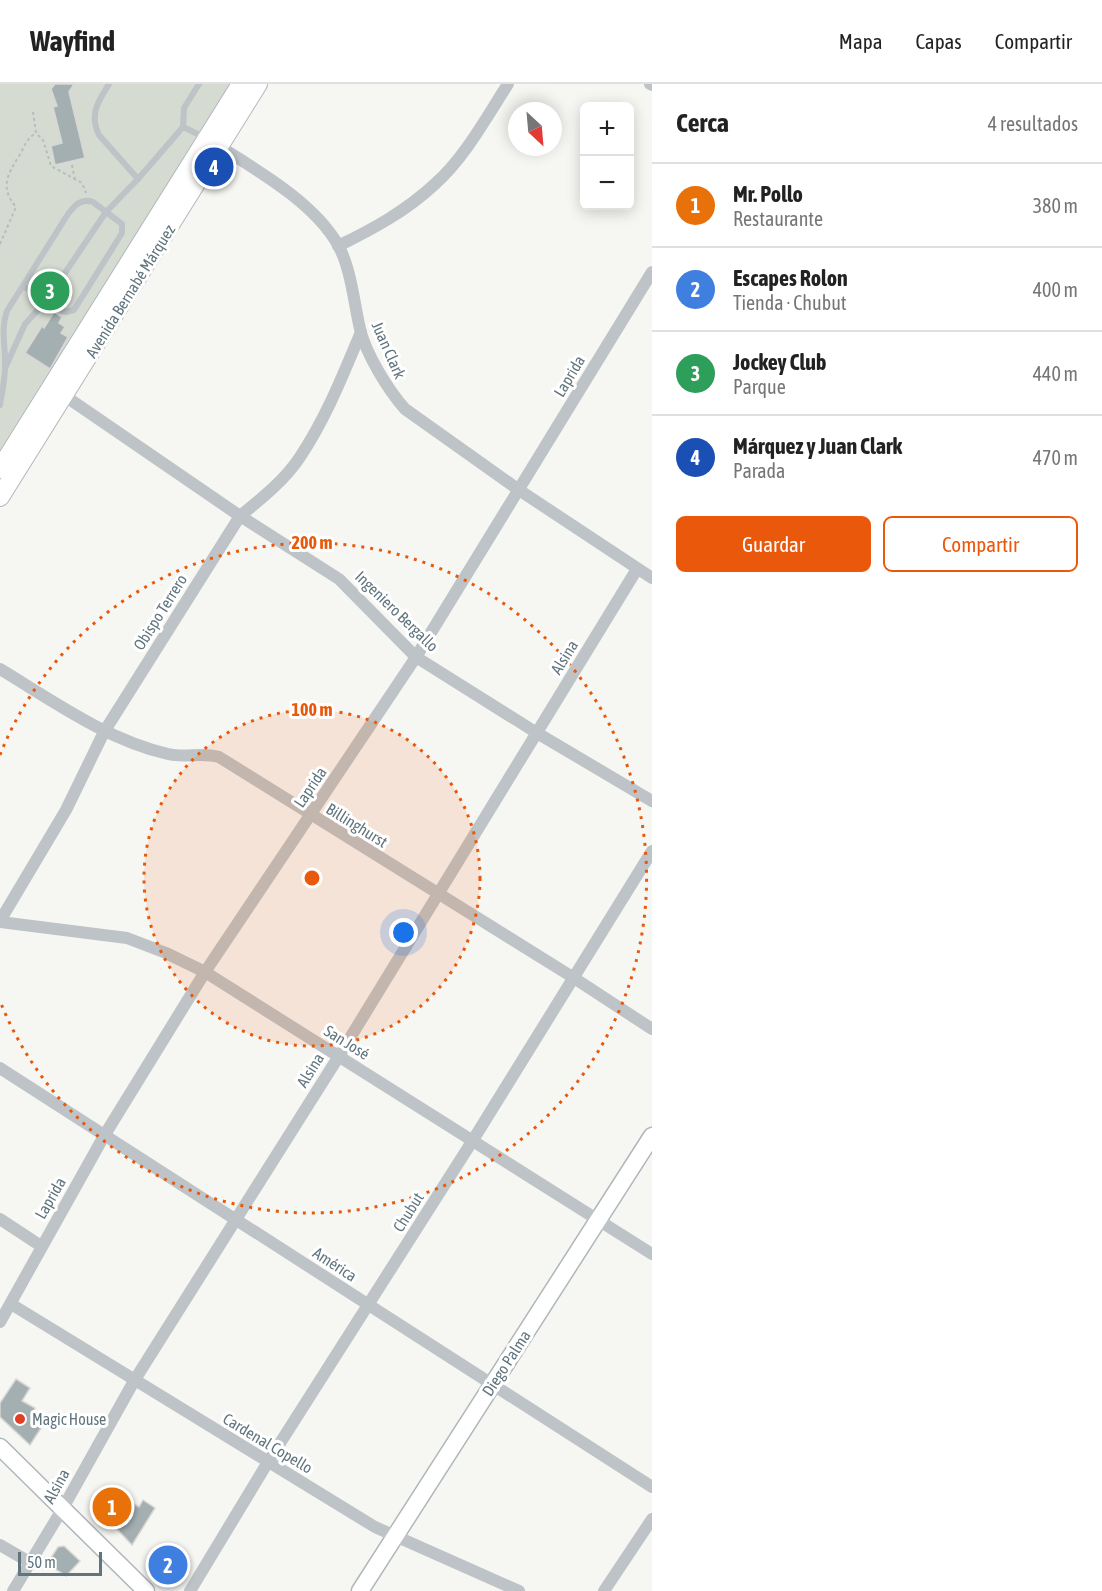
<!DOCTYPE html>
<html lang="es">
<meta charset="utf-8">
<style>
body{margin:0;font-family:"Asap Condensed",sans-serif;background:#f2f2f2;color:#222}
.controls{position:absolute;right:18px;top:18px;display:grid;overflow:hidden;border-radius:9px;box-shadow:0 3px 15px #0003}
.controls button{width:54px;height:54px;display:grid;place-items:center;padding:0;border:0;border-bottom:2px solid #e0e0e0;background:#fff;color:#222;font:30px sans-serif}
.compass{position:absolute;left:508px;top:18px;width:54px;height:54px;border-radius:50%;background:#fff;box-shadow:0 3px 15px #0003;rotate:154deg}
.scale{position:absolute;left:18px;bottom:15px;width:84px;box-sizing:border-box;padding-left:6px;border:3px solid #61757e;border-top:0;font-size:16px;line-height:21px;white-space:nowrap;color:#61757e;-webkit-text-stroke:4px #fff;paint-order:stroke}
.you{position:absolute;left:404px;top:849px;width:21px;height:21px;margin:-15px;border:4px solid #fff;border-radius:50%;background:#1a73e8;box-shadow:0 0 0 9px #1a73e833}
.badge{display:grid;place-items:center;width:39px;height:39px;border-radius:50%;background:#ea580c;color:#fff;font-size:20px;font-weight:700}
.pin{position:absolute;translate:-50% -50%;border:3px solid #fff;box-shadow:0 2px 6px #0006}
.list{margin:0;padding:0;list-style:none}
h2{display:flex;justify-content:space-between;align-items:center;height:78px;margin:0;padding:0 24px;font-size:26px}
h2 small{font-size:20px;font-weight:400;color:#767676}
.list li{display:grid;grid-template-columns:39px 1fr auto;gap:18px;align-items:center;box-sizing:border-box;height:84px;padding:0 24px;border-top:2px solid #e0e0e0}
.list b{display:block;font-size:22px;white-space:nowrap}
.list p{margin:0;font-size:20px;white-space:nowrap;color:#767676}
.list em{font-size:20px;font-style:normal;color:#767676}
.actions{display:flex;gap:12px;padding:18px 24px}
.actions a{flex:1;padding:14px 0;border:2px solid #ea580c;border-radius:9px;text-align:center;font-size:21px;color:#ea580c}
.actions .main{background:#ea580c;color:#fff}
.map{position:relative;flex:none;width:652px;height:1507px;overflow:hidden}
header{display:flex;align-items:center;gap:36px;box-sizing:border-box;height:84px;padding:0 30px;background:#fff;border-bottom:2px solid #e0e0e0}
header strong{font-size:28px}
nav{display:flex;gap:33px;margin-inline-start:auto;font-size:21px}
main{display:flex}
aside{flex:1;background:#fff}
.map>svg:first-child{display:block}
.green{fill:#d6dbd2}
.building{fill:#a4afb2;stroke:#d8d7d5;stroke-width:1.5}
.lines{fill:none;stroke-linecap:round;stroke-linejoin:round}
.secondary-casing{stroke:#afb7ba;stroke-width:19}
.primary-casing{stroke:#b1b7ba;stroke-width:20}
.path{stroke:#b7bcbe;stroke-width:2;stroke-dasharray:3 3;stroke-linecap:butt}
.service{stroke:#bdc3c6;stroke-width:6}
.minor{stroke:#bdc3c6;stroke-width:12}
.secondary{stroke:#fff;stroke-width:16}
.primary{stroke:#fff;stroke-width:18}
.ring{fill:none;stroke:#e8590c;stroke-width:3;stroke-dasharray:3 6}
.poi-dot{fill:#e13e28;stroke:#fff;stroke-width:2}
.labels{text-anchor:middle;stroke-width:6;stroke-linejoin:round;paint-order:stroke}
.street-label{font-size:16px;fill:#61757e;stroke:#fff}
.poi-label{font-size:16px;fill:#61757e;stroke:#fff;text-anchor:start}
.centre{fill:#e8590c;stroke:#fff;stroke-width:3}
.ring-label{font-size:18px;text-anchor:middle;font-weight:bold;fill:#e8590c;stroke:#fff;stroke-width:6;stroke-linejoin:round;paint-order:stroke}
</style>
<header>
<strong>Wayfind</strong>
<nav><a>Mapa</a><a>Capas</a><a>Compartir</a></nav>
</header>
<main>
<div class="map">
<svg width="652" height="1507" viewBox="0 0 652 1507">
<rect width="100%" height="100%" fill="#f6f6f3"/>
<path class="green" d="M0 0H241C199 39 177 87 147 135 98 212 49 290 0 368Z"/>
<g class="building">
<polygon points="55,0 74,0 69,8 85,74 55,81 51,62 62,59 53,23 57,22 51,5"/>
<polygon points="54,228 62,233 59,239 65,243 61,249 68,253 50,285 25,269 42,242 44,244"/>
<polygon points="16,1295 30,1304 22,1317 35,1324 32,1330 45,1338 30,1361 0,1333 0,1319"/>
<polygon points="114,1411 125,1419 127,1416 139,1423 143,1416 155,1424 132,1461 102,1429"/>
<polygon points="64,1462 80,1477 66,1492 47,1480 58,1463"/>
<polygon points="166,1469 180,1477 168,1496 157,1485"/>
</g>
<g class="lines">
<g class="secondary-casing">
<g id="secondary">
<polyline points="0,1363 146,1507"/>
<polyline points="360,1507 652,1052"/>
</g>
</g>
<g class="primary-casing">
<g id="primary">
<polyline points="0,385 241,0"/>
<polyline points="0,413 258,0"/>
</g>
</g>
<g class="path">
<polyline points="33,28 36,49 43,56 51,82 82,99 86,109"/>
<polyline points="72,81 75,96"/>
<path d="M0 160 16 123C0 104 7 91 19 72 25 62 26 55 36 49"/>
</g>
<g class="service">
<path d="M109 0C98 18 89 30 99 51L138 95"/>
<polyline points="183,43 204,53"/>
<polyline points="6,282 25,240 46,217 106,128 138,95 183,43 184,24 199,0"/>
<path d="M0 321C2 308 5 295 5 283 6 263 0 246 7 227L68 130C75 121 81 114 93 118L122 140V149L74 226 66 228 62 227 23 202"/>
</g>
<g class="minor">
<polyline points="650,0 652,1"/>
<path d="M214 59C255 85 314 118 338 161 351 184 354 219 360 245 366 270 388 306 405 325L519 406 652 494"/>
<path d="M338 162C373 145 406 127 435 100 465 73 486 34 508 0"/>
<polyline points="65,312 240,432 339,495 416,573 537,649 652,717"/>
<path d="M0 585C53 617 107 656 168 670 185 674 202 668 219 673L574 894 652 945"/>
<path d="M0 837 66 726 104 648 240 432C261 415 285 396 300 373 326 334 343 291 361 248"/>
<polyline points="0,838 127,854 166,869 205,888 652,1170"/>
<polyline points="0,984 652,1403"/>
<polyline points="0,1135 41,1162"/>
<polyline points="11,1220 375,1443 519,1507"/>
<polyline points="0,1238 104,1052 205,888 416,573 652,188"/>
<polyline points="0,1461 31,1479"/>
<polyline points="13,1507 63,1424 134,1297 339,972 637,485"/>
<polyline points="190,1507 268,1378 473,1056 652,767"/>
<polyline points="604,1507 652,1435"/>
</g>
<use href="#secondary" class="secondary"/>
<use href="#primary" class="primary"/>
</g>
<circle cx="312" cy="794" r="168" fill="#e8590c" fill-opacity=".12"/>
<g class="ring">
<circle cx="312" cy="794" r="168"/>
<path d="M0 671A335 335 0 1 1 0 917"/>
</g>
<circle class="poi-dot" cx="20" cy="1335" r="6"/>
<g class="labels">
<g class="street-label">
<text transform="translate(130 207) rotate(-58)" y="6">Avenida Bernabé Márquez</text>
<text transform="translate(389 266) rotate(66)" y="6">Juan Clark</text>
<text transform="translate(569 292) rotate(-59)" y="6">Laprida</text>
<text transform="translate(397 527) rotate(44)" y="6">Ingeniero Bergallo</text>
<text transform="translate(160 528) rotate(-58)" y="6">Obispo Terrero</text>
<text transform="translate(564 573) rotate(-58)" y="6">Alsina</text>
<text transform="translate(310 703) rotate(-56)" y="6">Laprida</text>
<text transform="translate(357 741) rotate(32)" y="6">Billinghurst</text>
<text transform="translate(347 958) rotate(32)" y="6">San José</text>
<text transform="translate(310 986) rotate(-58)" y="6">Alsina</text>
<text transform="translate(50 1114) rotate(-60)" y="6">Laprida</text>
<text transform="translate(408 1128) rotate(-58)" y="6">Chubut</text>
<text transform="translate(335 1180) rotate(33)" y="6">América</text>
<text transform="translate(506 1279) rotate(-57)" y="6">Diego Palma</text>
<text transform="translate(268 1359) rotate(31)" y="6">Cardenal Copello</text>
<text transform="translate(56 1402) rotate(-61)" y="6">Alsina</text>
</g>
<g class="poi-label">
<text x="32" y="1341">Magic House</text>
</g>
</g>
<circle cx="312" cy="794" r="9" class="centre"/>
<g class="ring-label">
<text x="312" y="465">200 m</text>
<text x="312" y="632">100 m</text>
</g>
</svg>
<div class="controls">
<button>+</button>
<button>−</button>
</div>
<svg class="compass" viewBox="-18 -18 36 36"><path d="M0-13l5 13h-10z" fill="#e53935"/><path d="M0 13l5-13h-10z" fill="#767676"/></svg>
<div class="scale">50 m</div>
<div class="you"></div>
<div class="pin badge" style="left:112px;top:1423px;background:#e8710a">1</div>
<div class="pin badge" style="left:168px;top:1481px;background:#3f7fe0">2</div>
<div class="pin badge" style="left:50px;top:207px;background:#2e9e5b">3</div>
<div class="pin badge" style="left:214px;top:83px;background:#1a4fb4">4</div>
</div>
<aside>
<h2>Cerca<small>4 resultados</small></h2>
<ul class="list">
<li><span class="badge" style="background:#e8710a">1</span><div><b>Mr. Pollo</b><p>Restaurante</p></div><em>380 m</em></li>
<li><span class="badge" style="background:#3f7fe0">2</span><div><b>Escapes Rolon</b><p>Tienda · Chubut</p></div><em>400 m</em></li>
<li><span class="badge" style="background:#2e9e5b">3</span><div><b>Jockey Club</b><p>Parque</p></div><em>440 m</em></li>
<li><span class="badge" style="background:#1a4fb4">4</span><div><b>Márquez y Juan Clark</b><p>Parada</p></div><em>470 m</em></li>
</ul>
<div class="actions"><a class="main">Guardar</a><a>Compartir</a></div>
</aside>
</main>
